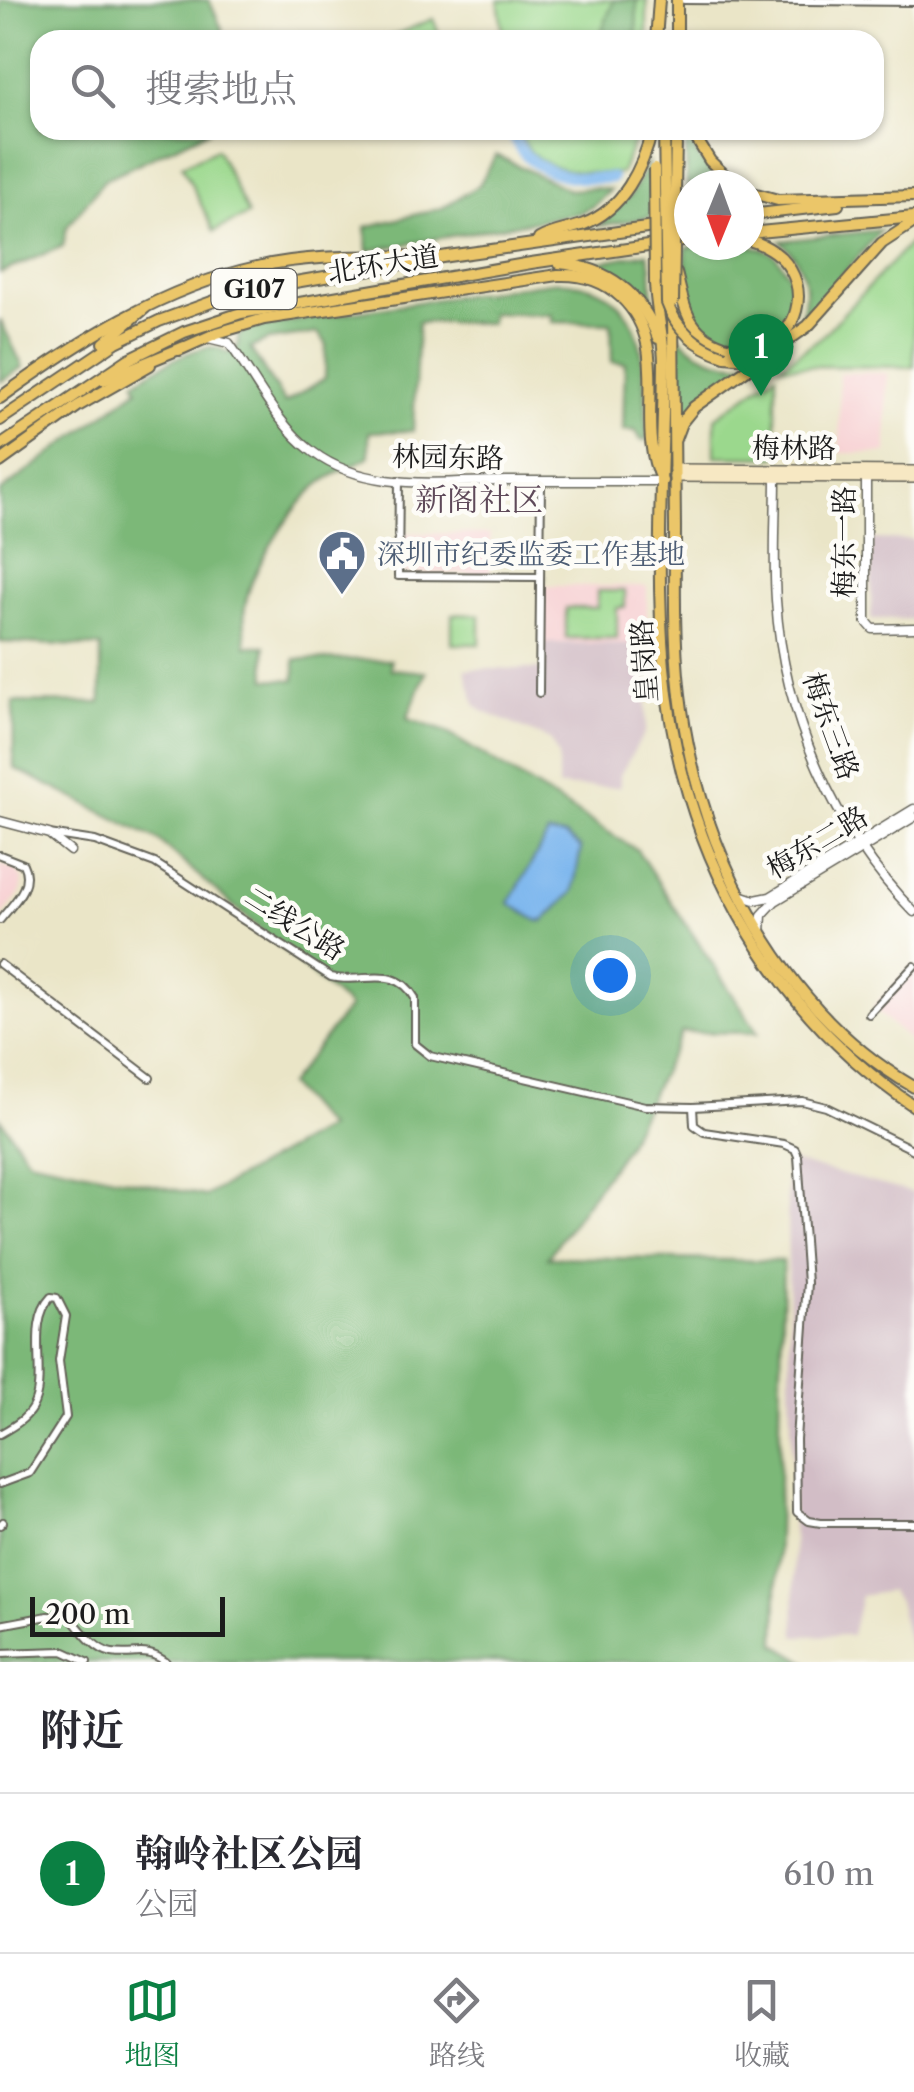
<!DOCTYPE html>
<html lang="zh">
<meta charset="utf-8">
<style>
body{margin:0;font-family:"Libre Caslon Text","Noto Serif SC",serif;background:#f2f2f3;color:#2b2b33}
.compass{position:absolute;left:674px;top:170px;width:90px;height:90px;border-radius:50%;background:#fff;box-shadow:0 2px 8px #0004;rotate:181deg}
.scale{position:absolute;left:30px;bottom:25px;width:195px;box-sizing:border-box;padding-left:10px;border:5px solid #1c1c1c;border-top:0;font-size:28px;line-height:35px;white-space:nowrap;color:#1c1c1c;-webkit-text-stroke:8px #fdfcf7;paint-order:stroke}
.you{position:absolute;left:610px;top:975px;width:35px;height:35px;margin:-25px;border:8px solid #fff;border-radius:50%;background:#1a73e8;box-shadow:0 0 0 15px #1a73e833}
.badge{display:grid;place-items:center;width:65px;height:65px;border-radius:50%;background:#0b8043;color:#fff;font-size:32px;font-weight:700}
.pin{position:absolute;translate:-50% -82px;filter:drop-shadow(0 2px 5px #0008)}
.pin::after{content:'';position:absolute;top:52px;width:35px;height:30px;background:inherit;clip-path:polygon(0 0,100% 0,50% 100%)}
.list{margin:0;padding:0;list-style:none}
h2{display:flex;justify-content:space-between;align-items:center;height:130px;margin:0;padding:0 40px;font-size:42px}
h2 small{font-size:32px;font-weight:400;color:#7c7c81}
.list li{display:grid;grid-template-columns:65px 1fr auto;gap:30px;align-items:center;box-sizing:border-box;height:160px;padding:0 40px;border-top:2px solid #e1e1e2}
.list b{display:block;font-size:38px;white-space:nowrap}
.list p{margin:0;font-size:32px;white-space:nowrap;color:#7c7c81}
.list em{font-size:32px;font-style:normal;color:#7c7c81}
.icon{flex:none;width:55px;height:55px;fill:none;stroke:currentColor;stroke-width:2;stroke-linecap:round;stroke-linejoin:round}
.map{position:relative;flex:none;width:914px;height:1662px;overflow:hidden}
.search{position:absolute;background:#fff;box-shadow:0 2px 8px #0004;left:30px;right:30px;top:30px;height:110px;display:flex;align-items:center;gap:25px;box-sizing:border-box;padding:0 35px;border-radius:30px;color:#7c7c81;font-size:38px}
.sheet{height:290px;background:#fff}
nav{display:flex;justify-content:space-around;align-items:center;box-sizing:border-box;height:140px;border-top:2px solid #e1e1e2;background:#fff;font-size:28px;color:#7c7c81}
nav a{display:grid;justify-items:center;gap:5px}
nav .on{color:#0b8043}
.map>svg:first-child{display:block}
.built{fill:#f7cfd2}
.industrial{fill:#d2bdc6}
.green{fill:#9bd88d;stroke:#5c7a54;stroke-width:2.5}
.forest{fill:#7cb878;stroke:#4c6a4a;stroke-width:2.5;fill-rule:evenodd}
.water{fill:#7eb7ee;stroke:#4d6a85;stroke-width:2.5}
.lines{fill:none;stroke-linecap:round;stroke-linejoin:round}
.river{stroke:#7eb7ee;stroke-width:11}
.minor-casing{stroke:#646258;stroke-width:10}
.tertiary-casing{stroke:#646258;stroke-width:11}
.secondary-casing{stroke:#646258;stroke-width:12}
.primary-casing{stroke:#646258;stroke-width:14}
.trunk-casing{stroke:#646258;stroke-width:14}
.minor{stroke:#fff;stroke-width:6}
.tertiary{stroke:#fff;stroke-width:8}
.secondary{stroke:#f7e8c3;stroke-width:9}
.primary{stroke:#ebc669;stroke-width:10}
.trunk{stroke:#ebc669;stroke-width:10}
.trunk-bridge-casing{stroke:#646258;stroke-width:14;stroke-linecap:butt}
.trunk-bridge{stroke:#ebc669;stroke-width:10}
.labels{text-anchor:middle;stroke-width:9;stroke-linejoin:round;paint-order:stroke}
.shield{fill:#fdfcf7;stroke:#605f5e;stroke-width:2.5}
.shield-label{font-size:25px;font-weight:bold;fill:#1c1c1c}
.street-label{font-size:28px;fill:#1c1c1c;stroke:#fdfcf7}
.service-label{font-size:28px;fill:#4e5e75;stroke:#fdfcf7;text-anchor:start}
.quarter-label{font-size:32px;fill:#5f4a5a;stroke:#fdfcf7}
</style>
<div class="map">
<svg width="914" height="1662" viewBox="0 0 914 1662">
<rect width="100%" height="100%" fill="#fdfcf7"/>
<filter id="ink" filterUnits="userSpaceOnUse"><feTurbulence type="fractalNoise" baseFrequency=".01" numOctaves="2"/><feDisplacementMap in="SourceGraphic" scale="20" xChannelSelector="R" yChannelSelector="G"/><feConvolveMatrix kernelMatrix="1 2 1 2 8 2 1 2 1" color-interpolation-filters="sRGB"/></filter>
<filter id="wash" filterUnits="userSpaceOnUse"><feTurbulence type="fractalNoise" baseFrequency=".0048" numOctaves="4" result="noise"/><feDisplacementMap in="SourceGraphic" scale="40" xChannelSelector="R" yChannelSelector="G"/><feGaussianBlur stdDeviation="2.25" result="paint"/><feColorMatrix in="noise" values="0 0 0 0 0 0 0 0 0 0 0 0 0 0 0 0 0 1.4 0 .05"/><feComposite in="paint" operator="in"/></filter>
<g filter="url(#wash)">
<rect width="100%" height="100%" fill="#eae5c7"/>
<g class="built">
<polygon points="839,373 887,373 887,453 840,453"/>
<polygon points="403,533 490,534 490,574 402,573"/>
<polygon points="544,586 647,586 647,644 544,643"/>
<polygon points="0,865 16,870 22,879 21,892 0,919"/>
<polygon points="914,964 914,1045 873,1007"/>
</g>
<g class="industrial">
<polygon points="872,539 914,540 914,619 871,619"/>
<polygon points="544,643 647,644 646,730 620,775 620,787 558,787 558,756 550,740 482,711 475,704 465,669 544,669"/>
<polygon points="786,1160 914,1193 914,1662 910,1662 912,1658 898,1601 890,1591 861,1596 852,1635 795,1636"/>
</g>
<g class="green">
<polygon points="498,0 647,0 647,40 504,40"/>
<polygon points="433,19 442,40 383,40"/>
<path d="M519 130H639L621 173C583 174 531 174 519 130Z"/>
<polygon points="217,149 248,215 214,231 182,165"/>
<polygon points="914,239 914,367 780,366 820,338"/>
<polygon points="776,374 776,457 715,456 715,418"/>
<polygon points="597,591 625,591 625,607 617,608 617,638 566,638 566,608 597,608"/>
<polygon points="452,614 480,615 480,644 452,644"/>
</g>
<g class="forest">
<polygon points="0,0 209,0 227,40 40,40 40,130 210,130 105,179 67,227 63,246 0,273"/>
<polygon points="614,0 637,0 636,40 598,40"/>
<polygon points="686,132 699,158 725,185 689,185 687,214"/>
<polygon points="496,155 569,190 595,188 611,190 593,206 579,213 368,251 366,227 442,208 479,185"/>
<polygon points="648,163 651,217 599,226 631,195"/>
<path d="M881 230 798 327C810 293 809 266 780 241Z"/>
<path d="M697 245C721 245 753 240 773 254 779 257 783 267 787 272 825 334 718 376 690 309 682 290 686 267 686 248Z"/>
<polygon points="647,253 651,266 653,313 627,282 593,263"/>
<path d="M557 281C654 285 644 368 647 440H641L636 431 623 430 625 363 612 362 611 323 552 322V315L491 313 490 323 418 322 413 431 369 432V457C353 466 335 472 321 483 292 505 250 571 245 607 243 619 246 634 246 646H265L266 679 295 680V659L391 660V669L426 672 407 719 444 731 637 850 758 1033 682 1032 625 1148 548 1257 783 1261 776 1644 806 1662H0V1118L28 1159 205 1196 327 1128 288 1085 349 1007 158 840 14 768 13 702 101 703V647L0 642V492L138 389 135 382C148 372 196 346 212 347 219 347 221 349 228 353L238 347V336L249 328ZM318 333 326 343 325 378 285 403 250 348 268 340Z"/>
<polygon points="0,319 23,367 0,382"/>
<path d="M676 334C697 356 719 364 749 364L679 420Z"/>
</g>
<polygon class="water" points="548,834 565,836 581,848 573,892 544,921 538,921 509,903"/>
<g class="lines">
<path class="river" d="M511 130C525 174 572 181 612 178"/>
</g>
</g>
<g filter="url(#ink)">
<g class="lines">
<g class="minor-casing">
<g id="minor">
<polyline points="684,0 914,2"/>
<polyline points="399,480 398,576 540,577"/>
<polyline points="539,693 541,481"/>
<path d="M49 834 95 841 155 863 331 977C363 985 395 963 415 998V1044L430 1056 645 1106 693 1107 802 1101 826 1107 914 1150"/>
<path d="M0 855 23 864C34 886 13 903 0 920"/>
<polyline points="0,964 150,1078"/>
<polyline points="869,1014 914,966"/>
<polyline points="693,1107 694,1125 704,1132 784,1144 795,1149 798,1156 807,1283 796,1439 797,1512 809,1521 821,1523 914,1523"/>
<path d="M0 1434C12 1427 25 1420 32 1408 49 1378 25 1324 51 1297L57 1298 66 1316 59 1361 66 1417 30 1473 0 1484"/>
<polyline points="0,1525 3,1522"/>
<path d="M0 1625 48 1616 70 1617C81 1630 95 1650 112 1653 135 1657 144 1646 166 1662"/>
<polyline points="0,1653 63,1651 87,1662"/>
</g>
</g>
<g class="tertiary-casing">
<g id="tertiary">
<path d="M208 338 229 343C257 381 275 423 313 452 367 493 444 481 507 481 559 481 610 481 662 481"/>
<path d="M776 476C776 517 773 558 776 600 783 713 834 831 914 912"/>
<polyline points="866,476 866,621 873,629 914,628"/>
<polyline points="0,821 49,834 70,851"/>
<polyline points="740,895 755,900 770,897 914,809"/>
<polyline points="761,932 762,915 775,901 914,817"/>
</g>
</g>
<g class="secondary-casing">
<g id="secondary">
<polyline points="674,469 914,471"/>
<polyline points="674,477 914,478"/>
</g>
</g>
<g class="primary-casing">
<g id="primary">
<path d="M179 350 217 333 264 319 558 275C582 274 603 280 621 297 675 348 632 423 662 481"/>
<path d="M0 398C77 342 163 287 257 267 312 254 368 257 425 256"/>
<polyline points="0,462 78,406 150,365"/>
</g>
</g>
<g class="trunk-casing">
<g id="trunk">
<polyline points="677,0 677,40"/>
<polyline points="656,40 659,0"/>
<polyline points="691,130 710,161 735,185"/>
<polyline points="749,192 778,200 914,196"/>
<polyline points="749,215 838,205"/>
<polyline points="749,233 914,217"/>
<path d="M539 239C553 231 569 230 584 224 623 209 643 168 652 130"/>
<path d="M559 263C608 268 641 293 658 338"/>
<path d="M676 273C680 287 682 303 689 317 696 331 709 341 724 346 801 368 831 264 749 240"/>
<path d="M655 280C655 308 664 335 664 363 663 464 655 566 664 667 680 843 765 1007 914 1106"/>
<path d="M673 314C673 385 674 456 675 527 675 588 673 649 682 710 703 857 782 1011 914 1087"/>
<polyline points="104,343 145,308"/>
<polyline points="725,356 746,358 769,352"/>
<polyline points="104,380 184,347"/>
<polyline points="0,420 116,342 159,321 242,291 448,256 689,222"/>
<polyline points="675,439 681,423 694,407 808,326 882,243 914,222"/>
<polyline points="0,446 129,359 184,332 241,313 531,263 689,240"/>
</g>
</g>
<use href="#minor" class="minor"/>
<use href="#tertiary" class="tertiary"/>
<use href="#secondary" class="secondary"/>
<use href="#primary" class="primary"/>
<use href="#trunk" class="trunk"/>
<g class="trunk-bridge-casing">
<g id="trunk-bridge">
<path d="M664 130 667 303C677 331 697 347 725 356"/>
<polyline points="654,169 655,280"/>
<polyline points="673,302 676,139"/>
</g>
</g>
<use href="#trunk-bridge" class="trunk-bridge"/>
</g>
</g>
<defs>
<g id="civic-pin" transform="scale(2.5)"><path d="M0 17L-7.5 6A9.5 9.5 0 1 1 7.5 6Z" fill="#5c6f8a" stroke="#fdfcf7"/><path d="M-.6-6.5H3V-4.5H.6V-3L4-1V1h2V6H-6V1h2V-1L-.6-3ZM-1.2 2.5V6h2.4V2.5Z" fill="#fff"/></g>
</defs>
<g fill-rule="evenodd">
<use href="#civic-pin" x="342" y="554"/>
</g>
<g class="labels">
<rect class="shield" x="211.5" y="269" width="85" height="40" rx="8"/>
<g class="shield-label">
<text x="254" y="298">G107</text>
</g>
<g class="street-label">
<text transform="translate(383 264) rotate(-9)" y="10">北环大道</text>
<text x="794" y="458">梅林路</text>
<text transform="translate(448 457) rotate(1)" y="10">林园东路</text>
<text transform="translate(844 542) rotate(-90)" y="10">梅东一路</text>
<text transform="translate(644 661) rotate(-94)" y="10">皇岗路</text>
<text transform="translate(831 726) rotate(70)" y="10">梅东三路</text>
<text transform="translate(817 842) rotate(-31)" y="10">梅东二路</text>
<text transform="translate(295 923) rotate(32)" y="10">二线公路</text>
</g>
<g class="service-label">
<text x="377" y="564">深圳市纪委监委工作基地</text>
</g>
<g class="quarter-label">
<text x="479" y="511">新阁社区</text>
</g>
</g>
</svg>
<svg class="compass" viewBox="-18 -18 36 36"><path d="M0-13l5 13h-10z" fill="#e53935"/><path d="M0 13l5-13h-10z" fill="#7c7c81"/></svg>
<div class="scale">200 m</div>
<div class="you"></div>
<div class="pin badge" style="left:761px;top:396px">1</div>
<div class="search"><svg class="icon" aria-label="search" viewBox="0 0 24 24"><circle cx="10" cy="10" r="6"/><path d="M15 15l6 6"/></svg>搜索地点</div>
</div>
<section class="sheet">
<h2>附近<small></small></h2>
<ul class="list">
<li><span class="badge">1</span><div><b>翰岭社区公园</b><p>公园</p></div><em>610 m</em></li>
</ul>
</section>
<nav>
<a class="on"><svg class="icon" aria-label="map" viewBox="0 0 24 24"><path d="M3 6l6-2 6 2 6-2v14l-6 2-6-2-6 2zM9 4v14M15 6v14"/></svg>地图</a>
<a><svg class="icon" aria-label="directions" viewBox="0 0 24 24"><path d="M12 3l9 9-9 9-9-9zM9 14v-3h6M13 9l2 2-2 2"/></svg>路线</a>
<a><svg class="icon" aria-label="saved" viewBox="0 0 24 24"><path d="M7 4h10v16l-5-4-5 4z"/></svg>收藏</a>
</nav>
